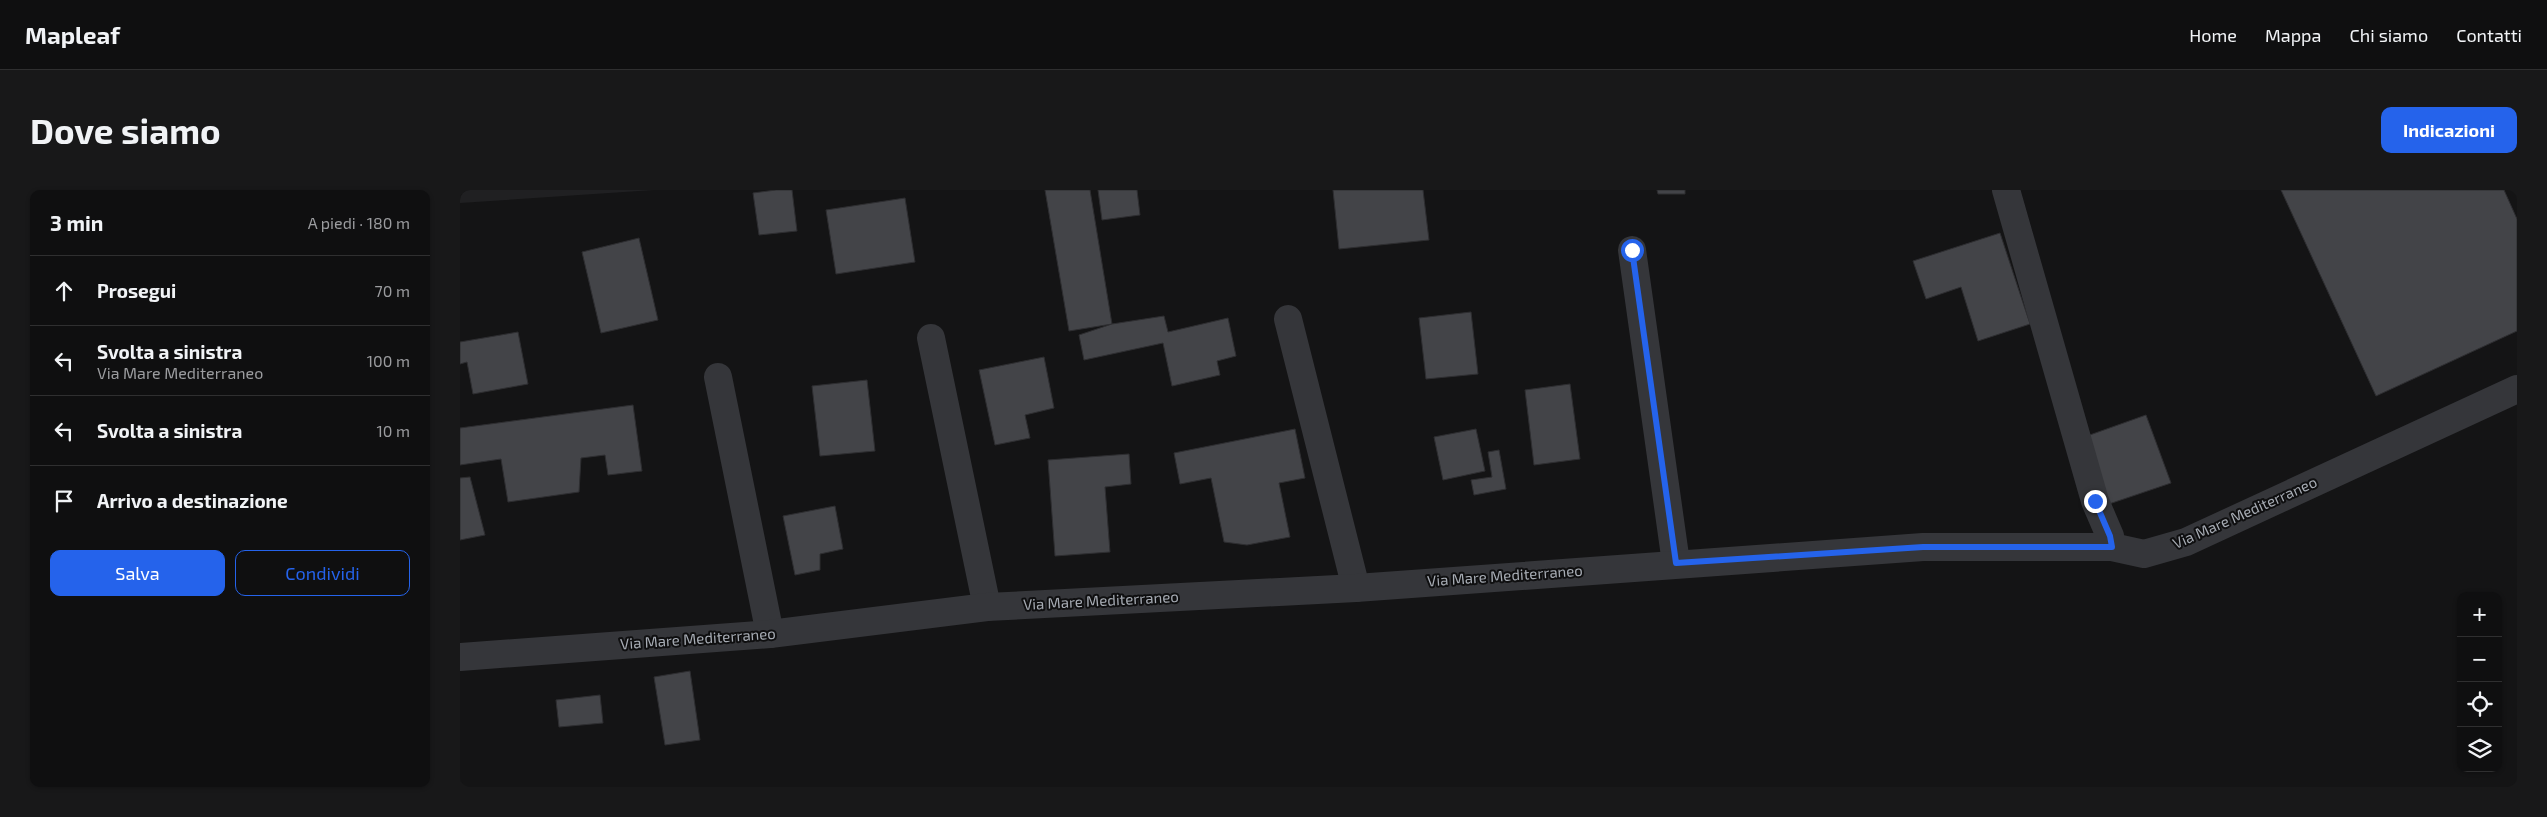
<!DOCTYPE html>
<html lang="it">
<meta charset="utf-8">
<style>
body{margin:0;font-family:"Exo 2",sans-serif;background:#181819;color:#f1f3f6}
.controls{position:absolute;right:15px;bottom:15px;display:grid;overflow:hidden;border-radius:10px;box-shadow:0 1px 4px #0004}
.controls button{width:45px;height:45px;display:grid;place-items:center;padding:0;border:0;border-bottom:1px solid #2f2f30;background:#0f0f10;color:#f1f3f6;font:25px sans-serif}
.stop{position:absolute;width:15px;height:15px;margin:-11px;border:4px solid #2563eb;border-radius:50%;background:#fff}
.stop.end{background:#2563eb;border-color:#fff;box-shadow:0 1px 5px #0008}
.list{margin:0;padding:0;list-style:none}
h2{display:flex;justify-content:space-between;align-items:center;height:65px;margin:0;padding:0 20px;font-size:21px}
h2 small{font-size:16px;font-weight:400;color:#9b9c9f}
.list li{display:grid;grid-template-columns:32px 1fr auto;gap:15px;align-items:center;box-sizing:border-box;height:70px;padding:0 20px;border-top:1px solid #2f2f30}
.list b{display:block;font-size:19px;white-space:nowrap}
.list p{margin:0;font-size:16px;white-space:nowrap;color:#9b9c9f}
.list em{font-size:16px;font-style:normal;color:#9b9c9f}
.actions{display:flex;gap:10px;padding:15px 20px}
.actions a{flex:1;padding:11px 0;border:1px solid #2563eb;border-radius:10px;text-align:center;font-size:18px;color:#2563eb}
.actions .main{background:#2563eb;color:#fff}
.icon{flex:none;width:28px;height:28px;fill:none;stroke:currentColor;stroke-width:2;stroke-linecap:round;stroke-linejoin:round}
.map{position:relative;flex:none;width:2057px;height:597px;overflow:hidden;border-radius:10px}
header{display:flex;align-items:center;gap:30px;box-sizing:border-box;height:70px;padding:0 25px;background:#0f0f10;border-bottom:1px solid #2f2f30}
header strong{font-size:24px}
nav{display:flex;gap:28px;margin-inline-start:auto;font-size:18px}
.intro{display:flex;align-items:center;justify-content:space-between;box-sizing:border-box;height:120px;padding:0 30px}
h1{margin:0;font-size:35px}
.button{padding:12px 22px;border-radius:10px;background:#2563eb;color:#fff;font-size:18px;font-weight:700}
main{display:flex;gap:30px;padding:0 30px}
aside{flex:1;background:#0f0f10;border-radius:10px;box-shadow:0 1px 4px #0004}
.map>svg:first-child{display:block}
.built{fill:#202022}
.building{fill:#434448;stroke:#2e2e31}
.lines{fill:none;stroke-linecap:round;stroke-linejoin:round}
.minor{stroke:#35363a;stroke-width:28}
.route{stroke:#2563eb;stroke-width:6}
.labels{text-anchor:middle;stroke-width:4;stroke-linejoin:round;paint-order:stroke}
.street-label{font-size:15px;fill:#a7acb4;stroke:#0f0f10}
</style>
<header>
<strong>Mapleaf</strong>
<nav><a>Home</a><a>Mappa</a><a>Chi siamo</a><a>Contatti</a></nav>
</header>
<div class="intro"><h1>Dove siamo</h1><a class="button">Indicazioni</a></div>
<main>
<aside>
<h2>3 min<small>A piedi · 180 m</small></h2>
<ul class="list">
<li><svg class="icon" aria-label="ahead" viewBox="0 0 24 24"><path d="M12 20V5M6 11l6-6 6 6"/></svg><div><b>Prosegui</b></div><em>70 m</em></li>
<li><svg class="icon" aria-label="left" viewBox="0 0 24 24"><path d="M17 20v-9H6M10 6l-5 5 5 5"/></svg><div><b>Svolta a sinistra</b><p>Via Mare Mediterraneo</p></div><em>100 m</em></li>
<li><svg class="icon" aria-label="left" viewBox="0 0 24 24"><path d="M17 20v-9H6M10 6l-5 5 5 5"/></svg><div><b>Svolta a sinistra</b></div><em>10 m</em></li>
<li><svg class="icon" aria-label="arrive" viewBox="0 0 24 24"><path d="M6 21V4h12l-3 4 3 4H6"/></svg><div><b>Arrivo a destinazione</b></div></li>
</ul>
<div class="actions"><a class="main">Salva</a><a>Condividi</a></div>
</aside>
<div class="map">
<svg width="2057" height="597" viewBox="0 0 2057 597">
<rect width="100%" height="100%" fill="#141415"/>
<polygon class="built" points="0,0 194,0 0,13"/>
<g class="building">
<polygon points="316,0 332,0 337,41 299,45 293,3"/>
<polygon points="585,0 630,0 652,134 609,141"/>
<polygon points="638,0 677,0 680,25 642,30"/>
<polygon points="873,0 963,0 969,50 879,59"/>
<polygon points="1197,0 1225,0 1225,4 1198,4"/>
<polygon points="1821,0 2044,0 2057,29 2057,141 1916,206"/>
<polygon points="445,8 455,72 376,84 366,20"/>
<polygon points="1540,43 1570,134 1518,151 1501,97 1466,109 1453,71"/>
<polygon points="179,48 198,130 141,143 122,62"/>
<polygon points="1011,122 1018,184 966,189 959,128"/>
<polygon points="704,126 708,142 768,128 776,166 757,171 760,185 712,196 703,153 624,170 619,145 652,134"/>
<polygon points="58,142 68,194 13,204 7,172 0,174 0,152"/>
<polygon points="584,167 594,218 565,225 570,248 535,255 519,180"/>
<polygon points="407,190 415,261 360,266 352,196"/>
<polygon points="1110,194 1120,269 1074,275 1065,200"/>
<polygon points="173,215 182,281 148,285 145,265 121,268 119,302 48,312 41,269 0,275 0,238"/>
<polygon points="1686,225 1711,293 1646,315 1627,246"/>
<polygon points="835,239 845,288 819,293 830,347 787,355 764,352 751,288 720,294 714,263"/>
<polygon points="1016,239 1025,281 983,290 974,247"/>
<polygon points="1039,260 1046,299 1014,305 1011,290 1032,287 1028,262"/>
<polygon points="669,264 671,294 645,297 650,362 595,366 588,270"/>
<polygon points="10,287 25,345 0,350 0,288"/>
<polygon points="375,316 383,359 360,364 360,380 335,385 323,326"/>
<polygon points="230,481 240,550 205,555 194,487"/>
<polygon points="140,505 143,533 99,537 96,510"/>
</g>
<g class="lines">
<g class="minor">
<polyline points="1546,0 1635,311 1650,346 1652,357"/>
<polyline points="1172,60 1216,373"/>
<polyline points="828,129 896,398"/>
<polyline points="471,148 527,417"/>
<polyline points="258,187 310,444"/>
<polyline points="0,467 310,444 527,417 896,398 1463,357 1652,357 1684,364 1726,352 2057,199"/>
</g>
</g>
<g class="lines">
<polyline class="route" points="1172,60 1216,373 1463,357 1652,357 1650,346 1635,311"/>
</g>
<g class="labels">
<g class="street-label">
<text transform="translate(1785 323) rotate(-24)" y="5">Via Mare Mediterraneo</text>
<text transform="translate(1045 386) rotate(-4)" y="5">Via Mare Mediterraneo</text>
<text transform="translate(641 411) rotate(-3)" y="5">Via Mare Mediterraneo</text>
<text transform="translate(238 449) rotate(-4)" y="5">Via Mare Mediterraneo</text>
</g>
</g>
</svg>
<div class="controls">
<button>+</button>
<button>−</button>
<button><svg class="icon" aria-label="locate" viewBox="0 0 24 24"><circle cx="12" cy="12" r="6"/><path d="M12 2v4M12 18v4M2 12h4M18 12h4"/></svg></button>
<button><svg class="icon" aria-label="layers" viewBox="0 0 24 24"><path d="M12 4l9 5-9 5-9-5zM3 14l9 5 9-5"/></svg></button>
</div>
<div class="stop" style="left:1172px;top:60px"></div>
<div class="stop end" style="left:1635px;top:311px"></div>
</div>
</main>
